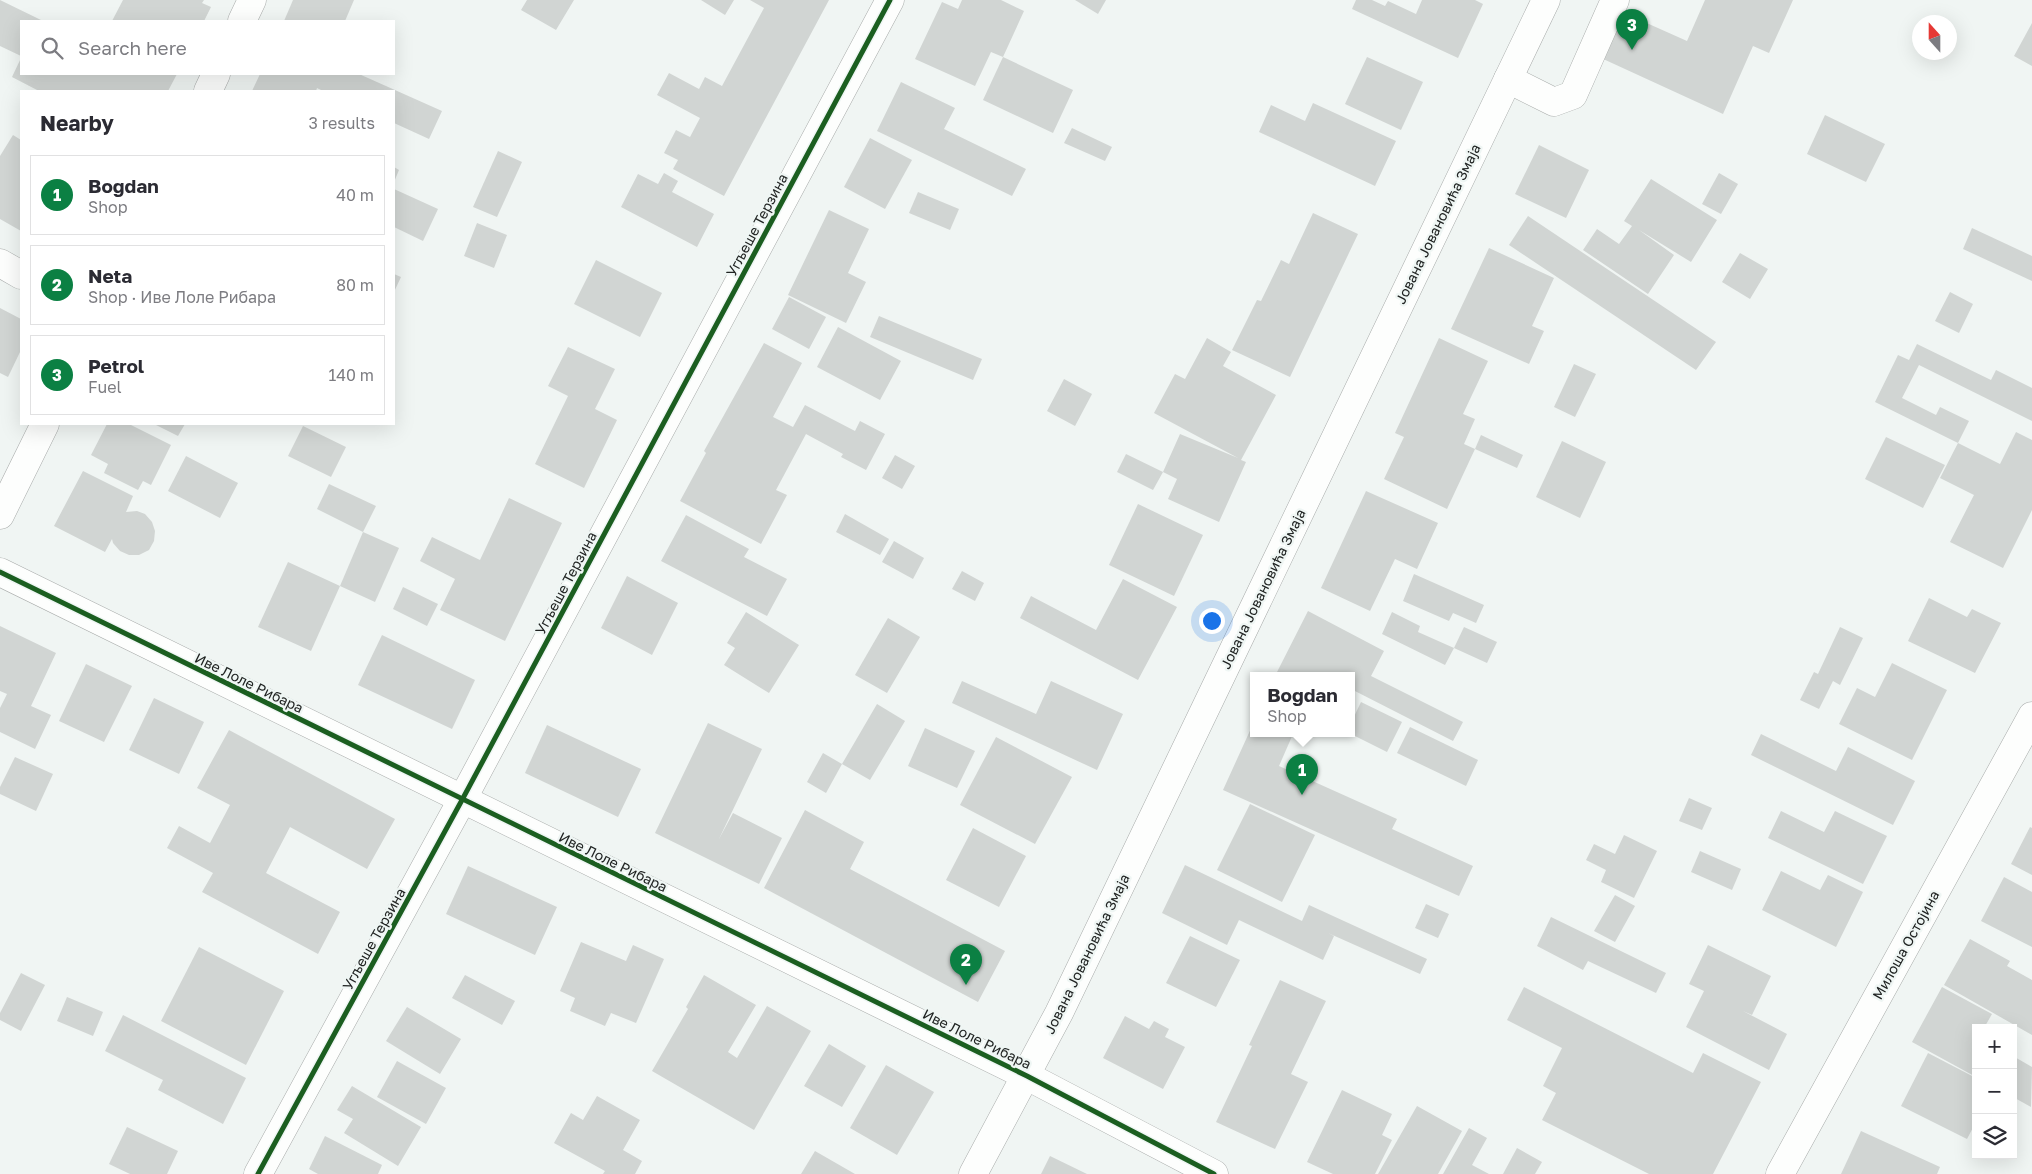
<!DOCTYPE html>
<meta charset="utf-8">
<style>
body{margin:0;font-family:"Golos Text",sans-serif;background:#f7f7f7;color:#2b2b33}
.controls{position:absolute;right:15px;bottom:15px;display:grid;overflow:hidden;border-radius:0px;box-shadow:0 5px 20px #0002}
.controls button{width:45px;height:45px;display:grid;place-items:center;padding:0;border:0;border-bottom:1px solid #e1e1e2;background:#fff;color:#2b2b33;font:25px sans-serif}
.compass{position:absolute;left:1912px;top:15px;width:45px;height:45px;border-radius:50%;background:#fff;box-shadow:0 5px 20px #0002;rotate:339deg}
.you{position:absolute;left:1211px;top:620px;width:18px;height:18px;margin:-12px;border:4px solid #fff;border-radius:50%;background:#1a73e8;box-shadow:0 0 0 8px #1a73e833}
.badge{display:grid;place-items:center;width:32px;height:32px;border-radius:50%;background:#0b8043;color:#fff;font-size:16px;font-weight:700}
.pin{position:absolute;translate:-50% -41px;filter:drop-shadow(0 1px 2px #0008)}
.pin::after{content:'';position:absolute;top:26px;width:18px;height:15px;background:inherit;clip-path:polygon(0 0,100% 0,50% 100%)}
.popup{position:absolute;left:1250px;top:672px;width:105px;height:65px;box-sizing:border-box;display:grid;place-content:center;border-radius:0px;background:#fff;filter:drop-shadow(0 1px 4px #0005);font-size:16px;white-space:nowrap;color:#7c7c81}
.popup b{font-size:19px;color:#2b2b33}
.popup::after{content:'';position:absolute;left:50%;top:100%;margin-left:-10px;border:10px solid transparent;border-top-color:#fff}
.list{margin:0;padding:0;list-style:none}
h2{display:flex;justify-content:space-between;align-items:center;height:65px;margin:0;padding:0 20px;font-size:21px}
h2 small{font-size:16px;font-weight:400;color:#7c7c81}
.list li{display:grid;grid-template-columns:32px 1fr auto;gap:15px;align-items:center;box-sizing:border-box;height:80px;margin:0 10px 10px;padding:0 10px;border:1px solid #e1e1e2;border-radius:0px}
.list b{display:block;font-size:19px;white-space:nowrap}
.list p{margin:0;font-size:16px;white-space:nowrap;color:#7c7c81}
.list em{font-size:16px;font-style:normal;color:#7c7c81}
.icon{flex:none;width:28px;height:28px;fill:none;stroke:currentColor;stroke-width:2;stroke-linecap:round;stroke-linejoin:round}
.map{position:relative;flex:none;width:2032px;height:1174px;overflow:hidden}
.search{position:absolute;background:#fff;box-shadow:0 5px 20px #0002;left:20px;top:20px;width:375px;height:55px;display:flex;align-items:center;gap:12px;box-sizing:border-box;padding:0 18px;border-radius:0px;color:#7c7c81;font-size:19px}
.panel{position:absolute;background:#fff;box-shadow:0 5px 20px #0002;left:20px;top:90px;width:375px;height:335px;border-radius:0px}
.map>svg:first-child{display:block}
.building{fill:#d1d5d3}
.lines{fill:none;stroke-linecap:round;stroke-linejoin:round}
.minor-casing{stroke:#a8abaa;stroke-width:29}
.major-casing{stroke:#a8abaa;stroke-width:29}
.minor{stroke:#fdfefd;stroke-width:28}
.major{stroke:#fdfefd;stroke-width:28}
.cycleway-casing{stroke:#eff6f4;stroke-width:8}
.cycleway{stroke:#1b5e20;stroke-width:5}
.labels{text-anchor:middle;stroke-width:4.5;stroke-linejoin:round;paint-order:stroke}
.street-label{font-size:14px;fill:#202322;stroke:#eff6f4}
</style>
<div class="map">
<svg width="2032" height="1174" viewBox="0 0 2032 1174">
<rect width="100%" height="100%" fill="#f0f5f3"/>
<g class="building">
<polygon points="0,0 41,20 40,21 21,21 21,56 0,46"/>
<polygon points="123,0 204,0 202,3 211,7 204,21 112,21"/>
<polygon points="293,0 354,0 345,21 284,21"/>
<polygon points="527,0 574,0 556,30 521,10"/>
<polygon points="701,0 734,0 725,15"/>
<polygon points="750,0 829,0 724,196 673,169 678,160 664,153 676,130 690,137 700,118 657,95 669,73 699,89 705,77 722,86 764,8"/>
<polygon points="962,0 1001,0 1024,11 1003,57 991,52 975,86 915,59 942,2 958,9"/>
<polygon points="1075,0 1106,0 1098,14"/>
<polygon points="1356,0 1372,0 1385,6 1388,1 1416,14 1422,0 1475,0 1483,4 1458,58 1352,9"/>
<polygon points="1705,0 1793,0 1769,53 1753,46 1723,114 1601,58 1622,12 1687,41"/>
<polygon points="2032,23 2032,66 2014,56"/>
<polygon points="1003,57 1073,90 1053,133 983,100"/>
<polygon points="1367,57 1423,82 1401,130 1345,104"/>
<polygon points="21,58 21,74 177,74 168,91 39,91 12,77"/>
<polygon points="260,74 359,74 442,111 429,139 394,123 394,91 323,91 317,88 316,91 252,91"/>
<polygon points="901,82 955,108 944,129 1026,169 1012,196 877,131"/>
<polygon points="1313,103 1396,141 1375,186 1259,132 1271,105 1305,121"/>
<polygon points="1825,115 1885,144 1866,182 1807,154"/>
<polygon points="1072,128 1112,147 1105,161 1064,143"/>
<polygon points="13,135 21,140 21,231 0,219 0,156"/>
<polygon points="870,138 912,160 885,209 844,187"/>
<polygon points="1539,145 1589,170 1566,218 1515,194"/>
<polygon points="498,151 522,162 497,217 473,207"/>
<polygon points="394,167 399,170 394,182"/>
<polygon points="664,173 678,181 672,192 714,214 697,247 621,207 638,174 658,184"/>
<polygon points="1719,173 1738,184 1721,214 1702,204"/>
<polygon points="1651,179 1717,220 1691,262 1639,230 1674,255 1648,294 1583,250 1597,229 1619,244 1632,226 1624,221"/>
<polygon points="394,189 438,209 423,241 394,227"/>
<polygon points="918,192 959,209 950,230 909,213"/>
<polygon points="829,210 869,229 848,273 866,282 846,323 788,295"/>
<polygon points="1313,213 1358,234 1290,377 1232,350 1257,300 1261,301 1281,260 1289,264"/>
<polygon points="1528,216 1716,342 1696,370 1509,245"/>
<polygon points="477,223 507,235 494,268 464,256"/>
<polygon points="1972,228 2032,256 2032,281 1963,249"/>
<polygon points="1489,248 1554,278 1532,326 1544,331 1529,364 1451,329"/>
<polygon points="1740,253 1768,269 1750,299 1722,282"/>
<polygon points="596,260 662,293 640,337 574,304"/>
<polygon points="394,274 401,277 394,292"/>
<polygon points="1950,292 1973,304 1959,333 1935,321"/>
<polygon points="789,297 826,317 809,349 772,329"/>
<polygon points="0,308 21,319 21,350 8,377 0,373"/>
<polygon points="879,316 982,359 973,380 870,337"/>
<polygon points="838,327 901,361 880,400 817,367"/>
<polygon points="1207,338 1231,352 1223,366 1276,395 1241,460 1246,462 1219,522 1168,499 1177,479 1163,472 1180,434 1238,458 1154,413 1175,374 1185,379"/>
<polygon points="1439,338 1488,361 1463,414 1475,419 1464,444 1475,449 1447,509 1384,479 1404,437 1395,433"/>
<polygon points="764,343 802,363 773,417 793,427 805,405 855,431 860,421 885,434 866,470 841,457 843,454 806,434 776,490 787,495 761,544 680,501 706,453 704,451"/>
<polygon points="1917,344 1991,380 1996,370 2032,388 2032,421 1919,365 1902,398 1936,415 1940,407 1969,421 1958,443 1875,402 1898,355 1909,360"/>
<polygon points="568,347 615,369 595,409 617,420 584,488 535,464 568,396 548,386"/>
<polygon points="1574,364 1596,374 1575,417 1554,407"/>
<polygon points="1064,379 1092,394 1075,426 1047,411"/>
<polygon points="107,424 129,424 171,445 151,485 143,481 138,490 104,473 108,464 91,455"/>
<polygon points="154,424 185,424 178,436"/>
<polygon points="303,426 346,447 331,477 288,456"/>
<polygon points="2016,432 2032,440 2032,510 2003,568 1950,542 1974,495 1940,478 1958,443 2000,464"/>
<polygon points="1481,435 1523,455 1517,468 1475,449"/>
<polygon points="1886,437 1945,465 1923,508 1865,479"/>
<polygon points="1562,441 1606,462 1580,518 1536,497"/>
<polygon points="1126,454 1163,472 1153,490 1117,472"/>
<polygon points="895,455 915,466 902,489 882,478"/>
<polygon points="186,456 238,483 220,518 168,491"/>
<polygon points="83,471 133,496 126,512 137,511 145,514 152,522 155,531 154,541 149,550 139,555 129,555 120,551 113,543 112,539 105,552 54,526"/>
<polygon points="329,484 376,506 363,532 317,509"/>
<polygon points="1366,491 1438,523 1417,569 1395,559 1370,611 1321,588"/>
<polygon points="509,498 562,523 505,641 440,610 455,579 420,561 432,537 480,560"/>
<polygon points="1138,504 1203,535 1174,596 1109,565"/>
<polygon points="845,514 889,539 880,555 836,532"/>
<polygon points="686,515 749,549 744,557 787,579 767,616 661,561"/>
<polygon points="363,532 399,548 375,602 340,586"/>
<polygon points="894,541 924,558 913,579 882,562"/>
<polygon points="288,562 340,586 311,651 258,627"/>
<polygon points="962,571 984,583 975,601 952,589"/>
<polygon points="1414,574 1484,605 1476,623 1453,613 1449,621 1403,601"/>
<polygon points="627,576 678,603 652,655 601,628"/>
<polygon points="1123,579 1177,607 1138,680 1020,618 1031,596 1096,630"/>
<polygon points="403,587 438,604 427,626 393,609"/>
<polygon points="1929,598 1967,617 1972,609 2001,623 1975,673 1908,641"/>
<polygon points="1308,611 1384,651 1371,676 1463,722 1453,741 1351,689 1351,676 1275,676"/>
<polygon points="746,612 799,645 769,693 724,665 735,648 727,643"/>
<polygon points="1392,612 1420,626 1418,632 1454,648 1445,665 1382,634"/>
<polygon points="888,618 920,637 887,693 855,675"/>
<polygon points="0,626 56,653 31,706 51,715 35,749 0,732 0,708 7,694 0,691"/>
<polygon points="1464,627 1497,642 1487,663 1454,648"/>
<polygon points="1840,627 1863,638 1840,685 1833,681 1819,709 1800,700 1814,672 1818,674"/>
<polygon points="382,635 475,680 452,729 358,685"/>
<polygon points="1892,663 1947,690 1912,760 1839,724 1857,688 1875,697"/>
<polygon points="86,664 132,686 104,742 59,721"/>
<polygon points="962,681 1036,714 1051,681 1123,714 1097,770 952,703"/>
<polygon points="154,698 204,722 179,774 129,750"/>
<polygon points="1361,702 1402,722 1387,752 1351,734 1351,723"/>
<polygon points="877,704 905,721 870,780 842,764"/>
<polygon points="708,723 762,749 719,839 733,813 782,838 759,884 655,833"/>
<polygon points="1253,724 1253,734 1293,734 1279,766 1397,819 1392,829 1473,866 1459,896 1223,790"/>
<polygon points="547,725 641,769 618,817 525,773"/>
<polygon points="1410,727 1478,760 1466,786 1397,753"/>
<polygon points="925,728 975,751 957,788 908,766"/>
<polygon points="229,730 395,819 367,869 290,827 266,873 340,912 318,954 202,892 213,873 167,848 179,826 210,843 230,805 197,788"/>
<polygon points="1761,734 1836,771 1848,747 1915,781 1893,825 1751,755"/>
<polygon points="996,737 1072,777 1035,844 960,805"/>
<polygon points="823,753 842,764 826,793 807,782"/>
<polygon points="15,757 53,774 36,811 0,794 0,787"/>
<polygon points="1689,798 1712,808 1702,830 1679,821"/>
<polygon points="1250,804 1315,835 1282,902 1217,870"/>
<polygon points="805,810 864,842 850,869 1005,951 978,1002 764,888"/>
<polygon points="1781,811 1824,832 1835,811 1887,836 1863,884 1768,838"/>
<polygon points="2030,827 2032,828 2032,875 2011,864"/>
<polygon points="973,828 1026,856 999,907 946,880"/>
<polygon points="1624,835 1657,851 1634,898 1601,882 1606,870 1586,860 1594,844 1615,854"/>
<polygon points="1700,851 1741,869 1732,890 1691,872"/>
<polygon points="1185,865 1302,921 1309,905 1427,959 1420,974 1328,933 1334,936 1323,960 1239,920 1227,945 1162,913"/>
<polygon points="468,866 557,907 535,955 446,914"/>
<polygon points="1781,871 1820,890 1828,875 1863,892 1836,947 1762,910"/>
<polygon points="2004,877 2032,892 2032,947 1981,921"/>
<polygon points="1615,895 1635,906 1615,942 1594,931"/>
<polygon points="1426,904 1449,914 1438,938 1415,928"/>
<polygon points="1551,917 1666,973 1656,993 1588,961 1583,970 1537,946"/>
<polygon points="1190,936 1240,960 1216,1007 1166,983"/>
<polygon points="1970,939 2010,961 2007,966 2032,980 2032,1035 1944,985"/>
<polygon points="581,942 626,961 633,945 664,959 636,1023 611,1013 605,1026 570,1011 575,998 560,991"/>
<polygon points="1708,945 1771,976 1752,1015 1743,1011 1787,1034 1769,1070 1686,1027 1704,991 1689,984"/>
<polygon points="199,947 284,991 246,1065 161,1021"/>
<polygon points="21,973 45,985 21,1031 0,1020 0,1013"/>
<polygon points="465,975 515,1001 502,1025 452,998"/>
<polygon points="704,975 756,1005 728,1052 737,1058 767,1006 811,1031 754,1130 652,1071 688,1009 686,1007"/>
<polygon points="1280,980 1326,1001 1291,1074 1308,1082 1275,1149 1216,1122 1252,1046 1249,1045"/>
<polygon points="1524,987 1693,1073 1703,1053 1761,1082 1713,1174 1649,1174 1542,1120 1556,1093 1543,1086 1562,1048 1507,1020"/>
<polygon points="1942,987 1992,1014 1984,1028 1976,1028 1976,1077 1912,1042"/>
<polygon points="67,997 103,1012 93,1036 57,1021"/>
<polygon points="407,1007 461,1039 440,1074 386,1041"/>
<polygon points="123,1015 246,1078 223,1124 158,1090 163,1080 105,1051"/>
<polygon points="1125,1016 1149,1029 1154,1021 1169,1029 1165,1037 1185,1047 1163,1089 1103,1058"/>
<polygon points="829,1044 866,1066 842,1107 804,1086"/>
<polygon points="1928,1053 1976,1078 1976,1122 1967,1139 1901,1106"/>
<polygon points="2013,1056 2032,1067 2031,1107 2013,1097"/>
<polygon points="397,1061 446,1088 426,1124 377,1097"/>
<polygon points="886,1065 934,1092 897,1155 850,1128"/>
<polygon points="352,1086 421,1127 398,1166 344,1133 353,1119 337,1110"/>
<polygon points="1342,1090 1392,1114 1382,1135 1392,1140 1375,1174 1333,1174 1307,1162"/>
<polygon points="597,1096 640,1120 623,1150 642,1161 635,1174 603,1174 605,1171 554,1143 571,1113 583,1120"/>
<polygon points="1417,1106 1462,1131 1438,1174 1378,1174"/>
<polygon points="127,1127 178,1151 167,1174 130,1174 109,1164"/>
<polygon points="1469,1128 1487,1138 1472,1165 1489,1174 1443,1174"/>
<polygon points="1861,1131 1940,1167 1937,1174 1841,1174"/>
<polygon points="325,1136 382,1165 378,1174 318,1174 309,1169"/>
<polygon points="1517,1148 1542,1162 1535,1174 1503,1174"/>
<polygon points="815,1151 855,1174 801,1174"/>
<polygon points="1050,1156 1087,1174 1041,1174"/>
</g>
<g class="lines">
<g class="minor-casing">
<g id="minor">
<polyline points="242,21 252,0"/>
<polyline points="1508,79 1554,102 1573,95 1615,0"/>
<polyline points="208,91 216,74"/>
<polyline points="0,263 21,275"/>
<polyline points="0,515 45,424"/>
<polyline points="0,572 1027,1076 1214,1174"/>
<polyline points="258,1174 462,800 890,0"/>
<polyline points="1780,1174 2032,716"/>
</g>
</g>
<g class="major-casing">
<polyline id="major" points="973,1174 1059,1013 1546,0"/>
</g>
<use href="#minor" class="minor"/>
<use href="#major" class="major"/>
<g class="cycleway-casing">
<g id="cycleway">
<polyline points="0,572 1027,1076 1214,1174"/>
<polyline points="258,1174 462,800 890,0"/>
</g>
</g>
<use href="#cycleway" class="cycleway"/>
</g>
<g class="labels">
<g class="street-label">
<text transform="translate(1438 224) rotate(-64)" y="5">Јована Јовановића Змаја</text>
<text transform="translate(757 225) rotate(-62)" y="5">Угљеше Терзина</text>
<text transform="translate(566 583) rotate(-62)" y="5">Угљеше Терзина</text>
<text transform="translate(1263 589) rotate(-64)" y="5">Јована Јовановића Змаја</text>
<text transform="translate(249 683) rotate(26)" y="5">Иве Лоле Рибара</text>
<text transform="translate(613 862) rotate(26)" y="5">Иве Лоле Рибара</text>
<text transform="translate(374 939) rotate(-61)" y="5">Угљеше Терзина</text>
<text transform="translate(1906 945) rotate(-61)" y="5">Милоша Остојина</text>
<text transform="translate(1087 954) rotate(-64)" y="5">Јована Јовановића Змаја</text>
<text transform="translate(977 1039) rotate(26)" y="5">Иве Лоле Рибара</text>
</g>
</g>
</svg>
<div class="controls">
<button>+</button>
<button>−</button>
<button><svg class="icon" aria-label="layers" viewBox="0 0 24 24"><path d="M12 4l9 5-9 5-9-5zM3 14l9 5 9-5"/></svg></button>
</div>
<svg class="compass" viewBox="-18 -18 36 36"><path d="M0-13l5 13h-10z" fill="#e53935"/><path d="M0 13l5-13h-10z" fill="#7c7c81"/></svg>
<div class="you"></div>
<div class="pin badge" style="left:1302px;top:795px">1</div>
<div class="popup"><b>Bogdan</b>Shop</div>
<div class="pin badge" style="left:966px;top:985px">2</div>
<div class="pin badge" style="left:1632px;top:50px">3</div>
<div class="search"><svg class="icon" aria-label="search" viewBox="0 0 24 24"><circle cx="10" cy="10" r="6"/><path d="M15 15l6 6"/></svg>Search here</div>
<section class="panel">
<h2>Nearby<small>3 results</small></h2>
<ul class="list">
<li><span class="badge">1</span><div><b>Bogdan</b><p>Shop</p></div><em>40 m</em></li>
<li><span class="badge">2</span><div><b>Neta</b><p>Shop · Иве Лоле Рибара</p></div><em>80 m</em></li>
<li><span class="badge">3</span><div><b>Petrol</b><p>Fuel</p></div><em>140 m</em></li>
</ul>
</section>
</div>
